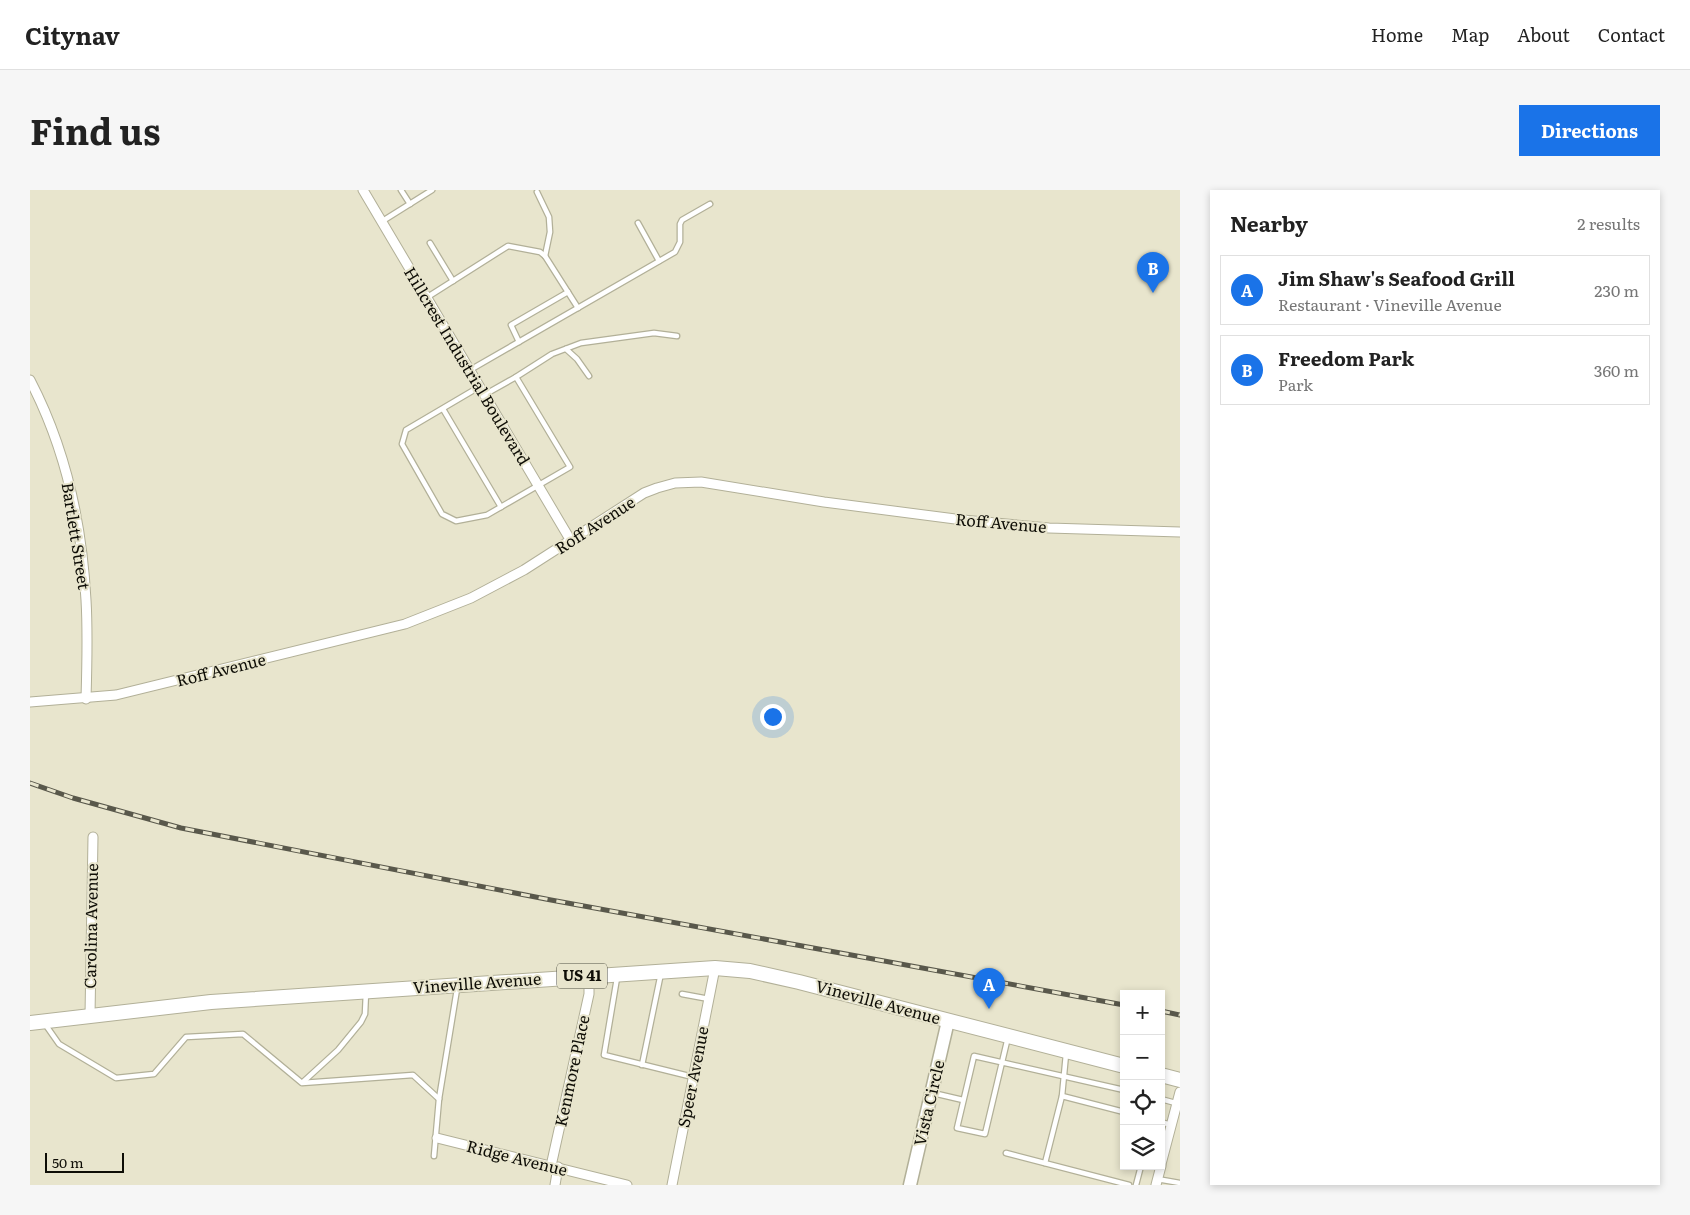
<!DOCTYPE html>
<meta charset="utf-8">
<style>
body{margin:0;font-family:Literata,serif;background:#f6f6f6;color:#222}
.controls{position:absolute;right:15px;bottom:15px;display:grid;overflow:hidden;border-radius:0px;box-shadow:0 2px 8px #0003}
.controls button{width:45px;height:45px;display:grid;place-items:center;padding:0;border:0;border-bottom:1px solid #e0e0e0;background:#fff;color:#222;font:25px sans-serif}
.scale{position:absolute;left:15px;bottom:12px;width:79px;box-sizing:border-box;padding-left:5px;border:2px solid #0e0d06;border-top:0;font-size:14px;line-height:18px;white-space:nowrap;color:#0e0d06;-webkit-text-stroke:4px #e8e5cd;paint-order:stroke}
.you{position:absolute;left:742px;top:526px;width:18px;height:18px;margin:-12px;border:4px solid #fff;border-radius:50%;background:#1a73e8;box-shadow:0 0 0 8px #1a73e833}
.badge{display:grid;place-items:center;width:32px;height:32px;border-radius:50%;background:#1a73e8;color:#fff;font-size:16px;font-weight:700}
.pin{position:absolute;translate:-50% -41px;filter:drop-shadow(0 1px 2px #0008)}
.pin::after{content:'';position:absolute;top:26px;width:18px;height:15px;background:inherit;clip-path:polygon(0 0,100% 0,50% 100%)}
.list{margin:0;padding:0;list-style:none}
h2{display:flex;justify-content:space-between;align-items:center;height:65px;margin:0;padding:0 20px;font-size:21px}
h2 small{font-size:16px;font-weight:400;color:#767676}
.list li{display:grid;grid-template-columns:32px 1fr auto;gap:15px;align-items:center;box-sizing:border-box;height:70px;margin:0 10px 10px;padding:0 10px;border:1px solid #e0e0e0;border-radius:0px}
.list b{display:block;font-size:19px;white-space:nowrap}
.list p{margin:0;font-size:16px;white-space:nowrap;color:#767676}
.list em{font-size:16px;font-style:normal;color:#767676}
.icon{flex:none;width:28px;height:28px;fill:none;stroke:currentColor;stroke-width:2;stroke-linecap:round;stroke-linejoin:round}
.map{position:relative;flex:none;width:1150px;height:995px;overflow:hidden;border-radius:0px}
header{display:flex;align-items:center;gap:30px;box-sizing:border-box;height:70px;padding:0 25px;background:#fff;border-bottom:1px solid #e0e0e0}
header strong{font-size:24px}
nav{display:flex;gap:28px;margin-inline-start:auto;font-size:18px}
.intro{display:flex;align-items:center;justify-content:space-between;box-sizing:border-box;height:120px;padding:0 30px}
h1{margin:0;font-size:35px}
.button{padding:12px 22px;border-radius:0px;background:#1a73e8;color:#fff;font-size:18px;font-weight:700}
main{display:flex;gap:30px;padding:0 30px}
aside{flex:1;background:#fff;border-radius:0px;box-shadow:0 2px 8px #0003}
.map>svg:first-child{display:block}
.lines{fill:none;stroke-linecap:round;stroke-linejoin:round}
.lane-casing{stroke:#b2b098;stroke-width:7}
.street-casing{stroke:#b2b098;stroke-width:11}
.secondary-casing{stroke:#b2b098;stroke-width:15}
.primary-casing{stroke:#b2b098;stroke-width:16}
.lane{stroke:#fff;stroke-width:4.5}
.street{stroke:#fff;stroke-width:9}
.secondary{stroke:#fff;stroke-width:12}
.primary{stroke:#fff;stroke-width:14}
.rail-casing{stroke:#59584b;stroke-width:5}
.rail{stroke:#e8e5cd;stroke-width:3;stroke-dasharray:9;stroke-linecap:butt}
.labels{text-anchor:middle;stroke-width:4;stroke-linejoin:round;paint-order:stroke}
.shield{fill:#e8e5cd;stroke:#4f4e42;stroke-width:1}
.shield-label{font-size:15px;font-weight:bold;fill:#0e0d06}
.street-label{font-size:16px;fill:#0e0d06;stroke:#e8e5cd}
</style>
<header>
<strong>Citynav</strong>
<nav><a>Home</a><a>Map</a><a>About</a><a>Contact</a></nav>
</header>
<div class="intro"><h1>Find us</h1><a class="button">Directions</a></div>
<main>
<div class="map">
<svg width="1150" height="995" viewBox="0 0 1150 995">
<rect width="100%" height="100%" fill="#e8e5cd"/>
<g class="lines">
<g class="lane-casing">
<g id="lane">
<polyline points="371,0 380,14"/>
<polyline points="507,2 519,27 520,42 515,66"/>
<polyline points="351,32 402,0"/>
<polyline points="608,33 629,71"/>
<polyline points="400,53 423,91"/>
<polyline points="396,108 478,56 510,62 515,66 548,118"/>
<polyline points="489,152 481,135 538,102"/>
<polyline points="536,159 547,169 559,186"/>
<polyline points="440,180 645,62 650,52 650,34 652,30 680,14"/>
<polyline points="486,187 522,164 551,153 624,143 647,146"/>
<polyline points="449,197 376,240 372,254 412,324 426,331 457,325 540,277 486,187 454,205"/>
<polyline points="413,219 471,317"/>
<polyline points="587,788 574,865 663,887"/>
<polyline points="652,804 679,809"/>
<polyline points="15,834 29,854 86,888 124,884 156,847 213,844 272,893 383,885 409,909"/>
<polyline points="978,847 955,944 927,938 944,866 1094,900"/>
<polyline points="612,875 631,783"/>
<polyline points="273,892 308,860 331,832 335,824 336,802"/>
<polyline points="903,903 933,910"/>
<polyline points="1032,906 1094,922"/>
<polyline points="1131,909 1149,914"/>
<polyline points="1131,932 1141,935"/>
<polyline points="976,963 1099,995"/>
<polyline points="404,966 409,909 427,799"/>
<polyline points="1015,973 1032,906 1036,864"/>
<polyline points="1127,989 1150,993"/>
<polyline points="1106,995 1111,976"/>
</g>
</g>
<g class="street-casing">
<g id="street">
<polyline points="333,0 541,351"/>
<path d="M0 190C35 257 52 335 56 410 58 443 57 476 56 509"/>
<polyline points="0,512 86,505 375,434 441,408 494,380 614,303 627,298 645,293 671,292 794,312 933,330 1019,338 1150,342"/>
<polyline points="60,825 63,647"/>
<polyline points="407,948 597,995"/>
<polyline points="1131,974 1150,902"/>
<polyline points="521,976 559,804 559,786"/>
<polyline points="525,995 528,977"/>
<polyline points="642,995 685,778"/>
<polyline points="1126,995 1131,976"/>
</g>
</g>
<g class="secondary-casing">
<polyline id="secondary" points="880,995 918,831"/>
</g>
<g class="primary-casing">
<g id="primary">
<polyline points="0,833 181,812 685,778 720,781 769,792 1094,876"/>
<polyline points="1131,885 1150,890"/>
</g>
</g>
<use href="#lane" class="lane"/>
<use href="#street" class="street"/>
<use href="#secondary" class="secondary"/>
<use href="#primary" class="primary"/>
<g class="rail-casing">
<g id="rail">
<polyline points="0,593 43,608 151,638 521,710 1094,815"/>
<polyline points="1131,821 1150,825"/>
</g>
</g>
<use href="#rail" class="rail"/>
</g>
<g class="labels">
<rect class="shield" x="527" y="773.5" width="50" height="25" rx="4"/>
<g class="shield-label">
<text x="552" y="791">US 41</text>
</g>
<g class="street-label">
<text transform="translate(437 176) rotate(59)" y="6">Hillcrest Industrial Boulevard</text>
<text transform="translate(971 333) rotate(5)" y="6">Roff Avenue</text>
<text transform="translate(565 335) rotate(-33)" y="6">Roff Avenue</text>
<text transform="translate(46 346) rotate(81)" y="6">Bartlett Street</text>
<text transform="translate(191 480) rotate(-14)" y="6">Roff Avenue</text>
<text transform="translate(61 736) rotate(-89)" y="6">Carolina Avenue</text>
<text transform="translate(447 793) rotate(-4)" y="6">Vineville Avenue</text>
<text transform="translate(848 812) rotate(15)" y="6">Vineville Avenue</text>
<text transform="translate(542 881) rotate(-78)" y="6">Kenmore Place</text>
<text transform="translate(663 887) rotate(-79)" y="6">Speer Avenue</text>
<text transform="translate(899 913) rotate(-77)" y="6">Vista Circle</text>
<text transform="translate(487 968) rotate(14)" y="6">Ridge Avenue</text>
</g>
</g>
</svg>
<div class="controls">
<button>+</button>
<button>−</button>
<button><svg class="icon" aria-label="locate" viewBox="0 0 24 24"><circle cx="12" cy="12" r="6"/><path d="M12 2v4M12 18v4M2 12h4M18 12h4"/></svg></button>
<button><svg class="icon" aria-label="layers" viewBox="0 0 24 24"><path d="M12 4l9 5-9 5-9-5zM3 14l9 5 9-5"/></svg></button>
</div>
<div class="scale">50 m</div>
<div class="you"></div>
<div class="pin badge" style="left:959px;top:819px">A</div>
<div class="pin badge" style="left:1123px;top:103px">B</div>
</div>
<aside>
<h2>Nearby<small>2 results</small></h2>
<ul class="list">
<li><span class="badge">A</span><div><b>Jim Shaw's Seafood Grill</b><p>Restaurant · Vineville Avenue</p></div><em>230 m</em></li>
<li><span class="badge">B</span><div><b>Freedom Park</b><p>Park</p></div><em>360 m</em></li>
</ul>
</aside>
</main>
